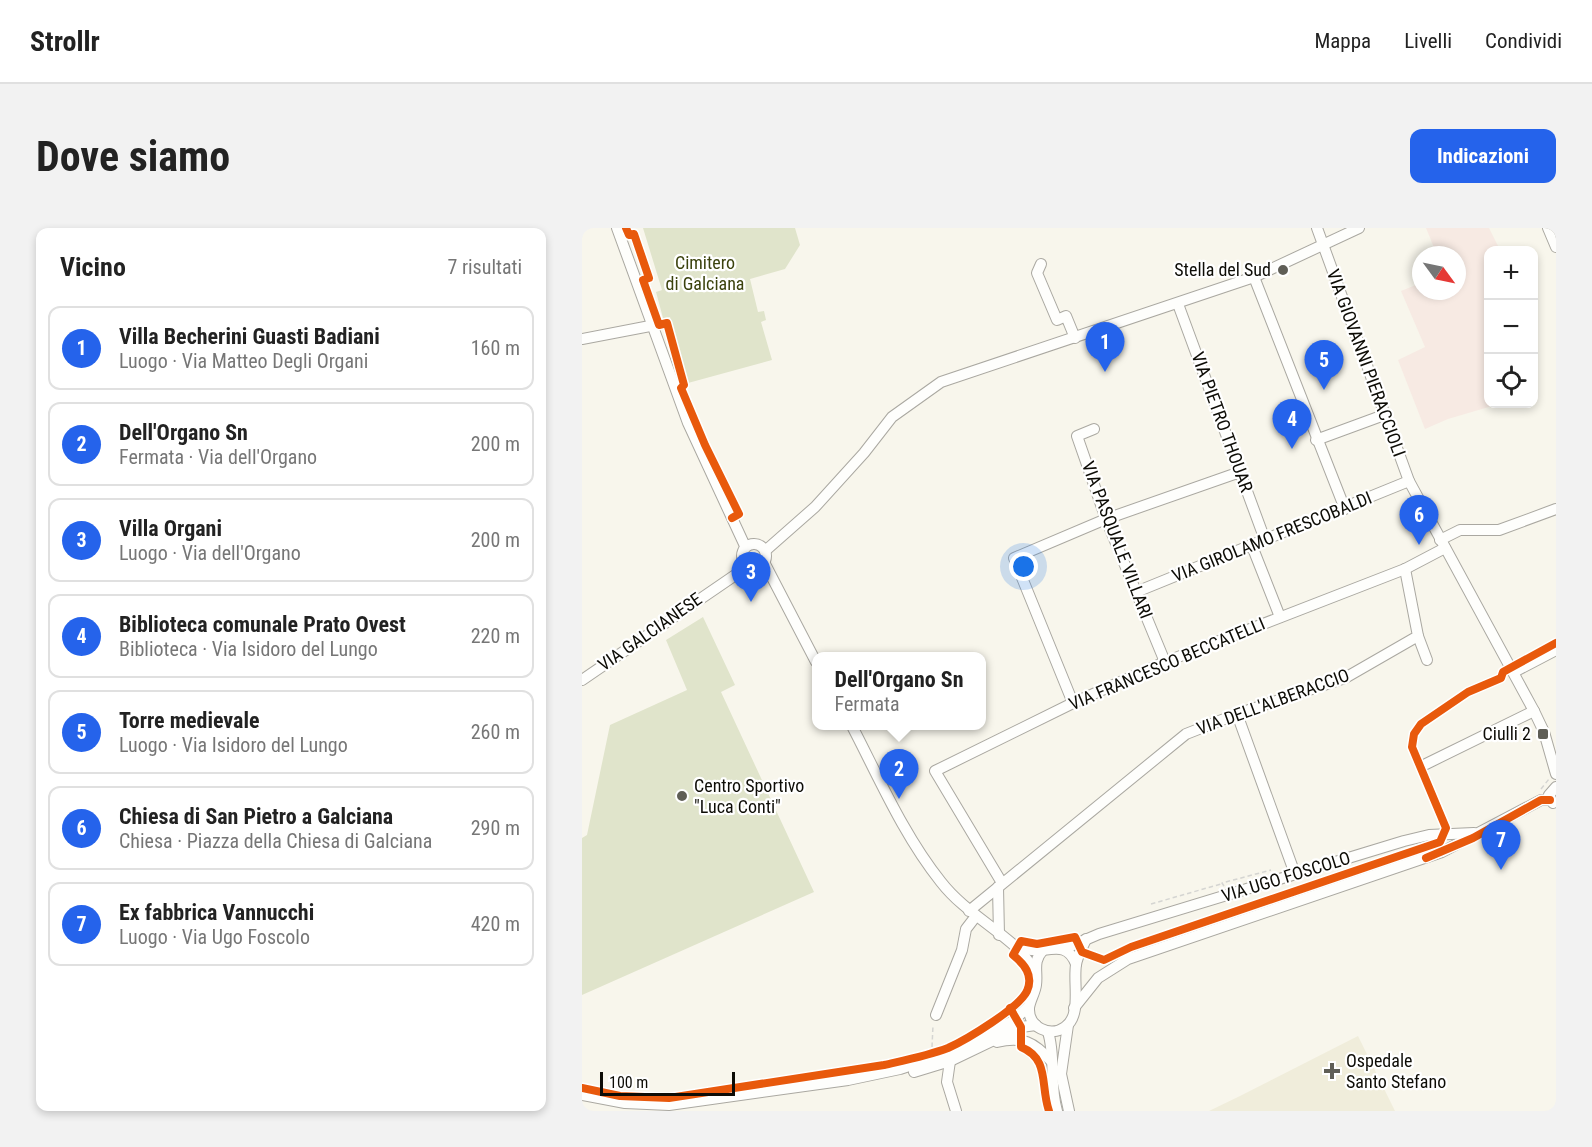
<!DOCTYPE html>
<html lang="it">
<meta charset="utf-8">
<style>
body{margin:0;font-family:"Roboto Condensed",sans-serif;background:#f2f2f2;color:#222}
.controls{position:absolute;right:18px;top:18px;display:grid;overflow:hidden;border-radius:12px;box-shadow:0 3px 9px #0003}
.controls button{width:54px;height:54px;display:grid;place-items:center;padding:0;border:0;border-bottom:2px solid #e0e0e0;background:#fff;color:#222;font:30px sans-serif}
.compass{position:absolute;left:830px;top:18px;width:54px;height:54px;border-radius:50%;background:#fff;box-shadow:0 3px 9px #0003;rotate:123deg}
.scale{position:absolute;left:18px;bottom:15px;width:135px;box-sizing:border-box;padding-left:6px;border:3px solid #0d0c06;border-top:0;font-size:16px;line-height:21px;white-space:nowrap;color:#0d0c06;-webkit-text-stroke:4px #fff;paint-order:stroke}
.you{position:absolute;left:442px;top:339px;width:21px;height:21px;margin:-15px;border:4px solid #fff;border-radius:50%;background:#1a73e8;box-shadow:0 0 0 9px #1a73e833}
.badge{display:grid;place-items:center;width:39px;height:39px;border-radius:50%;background:#2563eb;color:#fff;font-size:20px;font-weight:700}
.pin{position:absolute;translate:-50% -50px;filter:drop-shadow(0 2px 3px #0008)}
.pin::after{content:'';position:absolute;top:32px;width:21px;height:18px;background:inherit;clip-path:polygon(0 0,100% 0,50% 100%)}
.popup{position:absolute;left:230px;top:424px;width:174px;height:78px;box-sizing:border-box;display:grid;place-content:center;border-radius:12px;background:#fff;filter:drop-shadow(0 2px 4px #0005);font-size:20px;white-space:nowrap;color:#767676}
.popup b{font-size:22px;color:#222}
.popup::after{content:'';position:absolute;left:50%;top:100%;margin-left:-12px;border:12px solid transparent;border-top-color:#fff}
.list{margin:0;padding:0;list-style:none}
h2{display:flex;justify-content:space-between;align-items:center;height:78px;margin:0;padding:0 24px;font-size:26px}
h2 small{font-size:20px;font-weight:400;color:#767676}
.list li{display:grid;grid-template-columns:39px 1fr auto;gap:18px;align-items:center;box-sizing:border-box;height:84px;margin:0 12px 12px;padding:0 12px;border:2px solid #e0e0e0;border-radius:12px}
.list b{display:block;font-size:22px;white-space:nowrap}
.list p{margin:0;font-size:20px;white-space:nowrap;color:#767676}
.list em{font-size:20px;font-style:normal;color:#767676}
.icon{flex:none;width:33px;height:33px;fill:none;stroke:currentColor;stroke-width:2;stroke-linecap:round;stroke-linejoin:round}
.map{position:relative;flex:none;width:974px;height:883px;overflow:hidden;border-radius:12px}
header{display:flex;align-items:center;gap:36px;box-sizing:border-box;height:84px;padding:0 30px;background:#fff;border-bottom:2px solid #e0e0e0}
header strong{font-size:28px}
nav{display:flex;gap:33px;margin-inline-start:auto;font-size:21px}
.intro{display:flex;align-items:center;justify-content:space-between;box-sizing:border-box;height:144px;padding:0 36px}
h1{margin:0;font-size:42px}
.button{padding:15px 27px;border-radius:12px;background:#2563eb;color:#fff;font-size:21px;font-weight:700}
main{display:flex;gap:36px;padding:0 36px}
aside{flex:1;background:#fff;border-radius:12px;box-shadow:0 3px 9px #0003}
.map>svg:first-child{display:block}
.built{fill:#f0eddb}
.industrial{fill:#f7eae3}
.green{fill:#e0e4cb}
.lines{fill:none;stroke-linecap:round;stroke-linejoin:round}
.minor-casing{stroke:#aaa8a1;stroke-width:12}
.path{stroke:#d5d5d2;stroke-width:1.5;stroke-dasharray:4.5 3;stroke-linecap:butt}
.minor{stroke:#fefefc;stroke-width:10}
.cycleway-casing{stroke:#fff;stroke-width:11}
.cycleway{stroke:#e8590c;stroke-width:8}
.poi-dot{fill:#5f5e56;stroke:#fff;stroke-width:2}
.labels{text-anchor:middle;stroke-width:4.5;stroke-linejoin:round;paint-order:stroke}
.park-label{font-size:18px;fill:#3b420d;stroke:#fff}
.poi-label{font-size:18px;fill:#0d0c06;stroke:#fff;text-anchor:end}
.street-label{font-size:18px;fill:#0d0c06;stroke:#fff}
</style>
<header>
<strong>Strollr</strong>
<nav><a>Mappa</a><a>Livelli</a><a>Condividi</a></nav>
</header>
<div class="intro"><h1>Dove siamo</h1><a class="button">Indicazioni</a></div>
<main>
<aside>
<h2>Vicino<small>7 risultati</small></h2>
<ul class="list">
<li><span class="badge">1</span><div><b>Villa Becherini Guasti Badiani</b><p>Luogo · Via Matteo Degli Organi</p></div><em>160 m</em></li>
<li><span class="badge">2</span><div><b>Dell'Organo Sn</b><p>Fermata · Via dell'Organo</p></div><em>200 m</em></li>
<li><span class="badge">3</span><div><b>Villa Organi</b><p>Luogo · Via dell'Organo</p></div><em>200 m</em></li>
<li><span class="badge">4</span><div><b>Biblioteca comunale Prato Ovest</b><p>Biblioteca · Via Isidoro del Lungo</p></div><em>220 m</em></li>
<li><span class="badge">5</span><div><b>Torre medievale</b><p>Luogo · Via Isidoro del Lungo</p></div><em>260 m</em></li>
<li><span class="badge">6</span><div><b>Chiesa di San Pietro a Galciana</b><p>Chiesa · Piazza della Chiesa di Galciana</p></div><em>290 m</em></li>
<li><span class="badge">7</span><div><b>Ex fabbrica Vannucchi</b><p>Luogo · Via Ugo Foscolo</p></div><em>420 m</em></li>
</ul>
</aside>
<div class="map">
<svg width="974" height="883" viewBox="0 0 974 883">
<rect width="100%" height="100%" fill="#f8f6ec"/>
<polygon class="built" points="776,808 813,883 627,883 658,868"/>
<polygon class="industrial" points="844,0 907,0 918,22 906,22 906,176 917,176 866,191 843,201 816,132 843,119 819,63 839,55 839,63 875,63 875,27 855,27"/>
<g class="green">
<polygon points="61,0 213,0 218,17 203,41 168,51 176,84 182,83 184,92 179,94 190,132 106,155 88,89 81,90 74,64 80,62"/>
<polygon points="121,389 153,457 139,464 232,664 0,767 0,610 5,607 28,497 105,462 84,412"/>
</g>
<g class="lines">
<g class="minor-casing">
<g id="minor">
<polyline points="35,0 106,195 163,318"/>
<polyline points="735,0 827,253 952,483 962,504 974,546"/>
<polyline points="966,0 974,19"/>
<polyline points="459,36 455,45 475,92 484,88 493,110"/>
<polyline points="672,49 763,281"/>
<polyline points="596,76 683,312"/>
<polyline points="0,111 68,98"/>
<polyline points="512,201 495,208 524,291 583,434"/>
<polyline points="734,212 802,187"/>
<polyline points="858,312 878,302 917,302 974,281"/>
<circle cx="172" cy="328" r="12"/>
<polyline points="670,318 698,389"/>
<polyline points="183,323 233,279 282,225 310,189 359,154 672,49 777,0"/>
<polyline points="182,334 234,434"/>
<polyline points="554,364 827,253"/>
<polyline points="836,408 845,432"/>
<polyline points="932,444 974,422"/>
<polyline points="0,452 165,339"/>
<polyline points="491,475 432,330 524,291 658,244"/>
<polyline points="655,486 713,646"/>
<path d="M270 498C297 550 322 608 359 654 380 681 410 697 435 720 442 726 447 735 453 742"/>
<polyline points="844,536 952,483"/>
<polyline points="971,575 967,567 974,559"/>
<polyline points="420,655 353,543 491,475 583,434 823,341 863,320"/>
<polyline points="416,659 417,707"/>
<polyline points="387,683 604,506 655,486 763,450 836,408 823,341"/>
<path d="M435 720C443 721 453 723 461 722 476 720 487 718 494 736"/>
<polyline points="482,721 517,706 822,613 847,607 892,605"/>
<path d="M461 722C450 734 456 743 454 757 453 765 448 772 447 780 446 799 468 810 483 799 500 788 491 755 494 737 495 728 501 719 504 711"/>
<polyline points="492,780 516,750 546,731 860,624 959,572 968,572"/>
<polyline points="354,787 380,722 384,701 394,688"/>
<polyline points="486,797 479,846 487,883"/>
<path d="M466 804C474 829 467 857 475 883"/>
<path d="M415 814C440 808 452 814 469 833"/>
<polyline points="368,833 365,854 374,883"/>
<polyline points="332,844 368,833 439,799 454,797"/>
<polyline points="0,867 43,875 87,877 266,852 318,841 376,822 431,793 447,778"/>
</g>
</g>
<g class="path">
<polyline points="959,561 967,551"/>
<polyline points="642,658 640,655 689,642"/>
<polyline points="569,676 639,656"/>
<polyline points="350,819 351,797"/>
</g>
<use href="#minor" class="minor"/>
<g class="cycleway-casing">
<g id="cycleway">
<polyline points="44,0 47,7 52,6 67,50 61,52 77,97 85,95 102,157 99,160 123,217 157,286 150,290"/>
<polyline points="844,630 891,610 959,572 968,572"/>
<path d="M428 780 439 799V819C468 831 458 857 467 883"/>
<path d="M0 860 38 868 87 870 302 837C324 832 345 828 366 820 384 812 437 780 445 763 452 747 442 736 431 727L439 713 455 716 493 709 500 724 522 732 549 719 858 614 864 600 830 519 832 506 839 496 886 464 919 450 921 444 974 415"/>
</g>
</g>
<use href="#cycleway" class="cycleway"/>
</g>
<g class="poi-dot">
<circle cx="701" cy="42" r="6"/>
<rect x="955" y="500" width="12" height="12" rx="3"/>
<circle cx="100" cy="568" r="6"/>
<path d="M747 834h6v6h6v6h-6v6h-6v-6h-6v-6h6z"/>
</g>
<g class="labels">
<g class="park-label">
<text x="123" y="41">Cimitero<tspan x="123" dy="21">di Galciana</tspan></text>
</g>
<g class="poi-label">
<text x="689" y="48">Stella del Sud</text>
<text x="949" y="512">Ciulli 2</text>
<text x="112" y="564" text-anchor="start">Centro Sportivo<tspan x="112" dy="21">"Luca Conti"</tspan></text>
<text x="764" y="839" text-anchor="start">Ospedale<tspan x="764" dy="21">Santo Stefano</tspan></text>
</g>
<g class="street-label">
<text transform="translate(784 135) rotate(70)" y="6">VIA GIOVANNI PIERACCIOLI</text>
<text transform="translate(640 194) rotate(70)" y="6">VIA PIETRO THOUAR</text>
<text transform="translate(690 309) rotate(-22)" y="6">VIA GIROLAMO FRESCOBALDI</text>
<text transform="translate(535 312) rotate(69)" y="6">VIA PASQUALE VILLARI</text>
<text transform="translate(68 404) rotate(-35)" y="6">VIA GALCIANESE</text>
<text transform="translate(585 436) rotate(-23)" y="6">VIA FRANCESCO BECCATELLI</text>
<text transform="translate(691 474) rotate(-20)" y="6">VIA DELL'ALBERACCIO</text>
<text transform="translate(704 649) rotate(-17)" y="6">VIA UGO FOSCOLO</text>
</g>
</g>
</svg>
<div class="controls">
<button>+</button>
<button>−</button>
<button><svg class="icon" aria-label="locate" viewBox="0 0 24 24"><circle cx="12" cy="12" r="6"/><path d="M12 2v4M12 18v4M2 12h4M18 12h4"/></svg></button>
</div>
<svg class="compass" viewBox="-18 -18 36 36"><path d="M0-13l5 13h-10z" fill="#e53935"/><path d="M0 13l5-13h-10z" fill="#767676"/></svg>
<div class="scale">100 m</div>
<div class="you"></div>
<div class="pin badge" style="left:523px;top:144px">1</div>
<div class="pin badge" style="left:317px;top:571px">2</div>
<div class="popup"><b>Dell'Organo Sn</b>Fermata</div>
<div class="pin badge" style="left:169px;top:374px">3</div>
<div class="pin badge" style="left:710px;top:221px">4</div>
<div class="pin badge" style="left:742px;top:162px">5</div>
<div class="pin badge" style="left:837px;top:317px">6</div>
<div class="pin badge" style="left:919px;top:642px">7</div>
</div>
</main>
